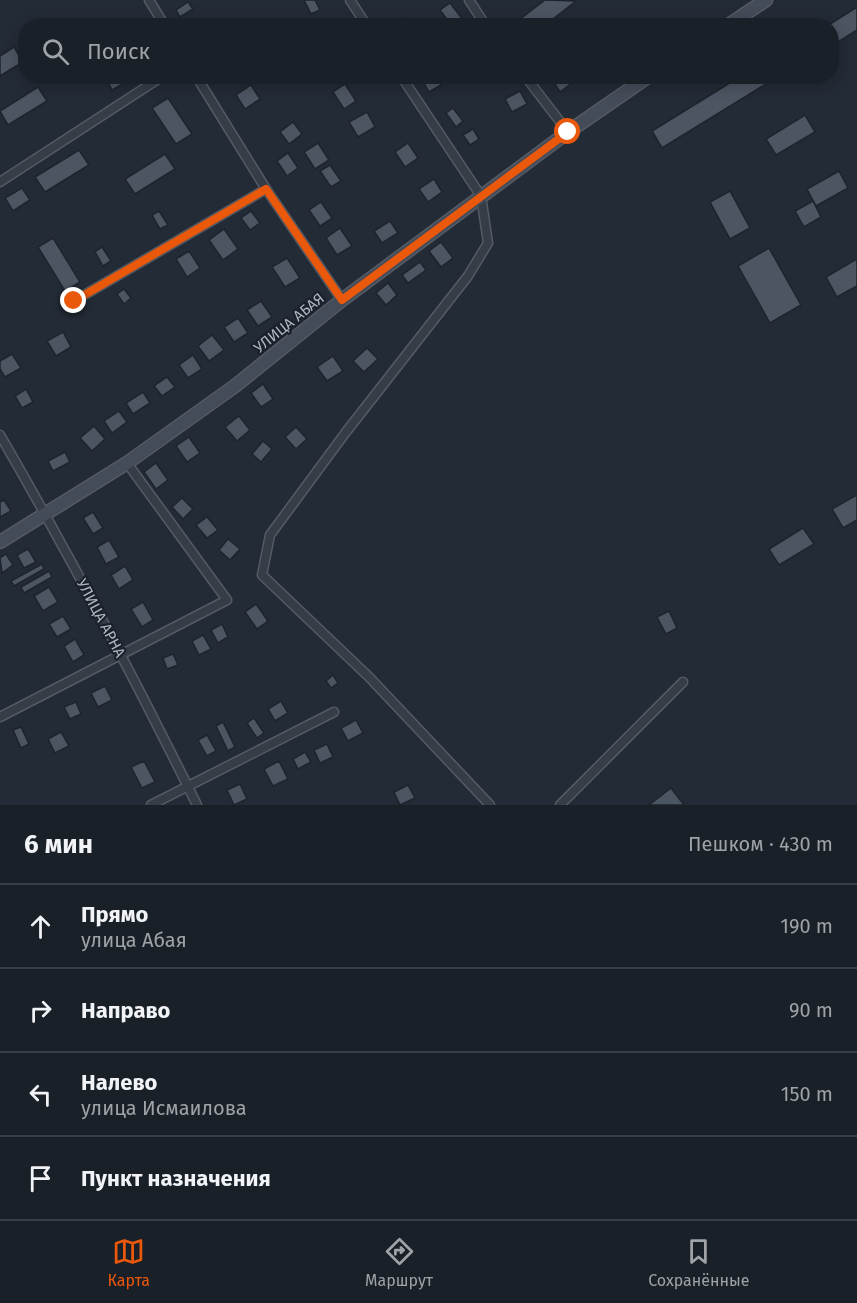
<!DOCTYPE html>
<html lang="ru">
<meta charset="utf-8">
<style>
body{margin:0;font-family:"Fira Sans",sans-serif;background:#232830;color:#f1f3f6}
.stop{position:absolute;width:18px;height:18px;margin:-14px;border:4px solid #ea580c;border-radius:50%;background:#fff}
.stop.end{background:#ea580c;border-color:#fff;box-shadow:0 2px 6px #0008}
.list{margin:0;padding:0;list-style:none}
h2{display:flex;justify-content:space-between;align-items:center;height:78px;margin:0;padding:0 24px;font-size:26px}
h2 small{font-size:20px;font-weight:400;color:#9fa3a8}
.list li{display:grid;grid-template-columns:39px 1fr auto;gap:18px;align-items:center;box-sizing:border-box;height:84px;padding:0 24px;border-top:2px solid #383e45}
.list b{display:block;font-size:22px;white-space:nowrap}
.list p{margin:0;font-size:20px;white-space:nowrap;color:#9fa3a8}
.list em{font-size:20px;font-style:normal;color:#9fa3a8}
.icon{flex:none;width:33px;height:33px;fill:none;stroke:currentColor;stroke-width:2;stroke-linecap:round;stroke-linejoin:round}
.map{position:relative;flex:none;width:857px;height:805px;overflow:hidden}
.search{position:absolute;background:#1a2028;box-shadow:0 3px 15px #0003;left:18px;right:18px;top:18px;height:66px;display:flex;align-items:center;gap:15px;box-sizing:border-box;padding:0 21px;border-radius:24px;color:#9fa3a8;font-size:22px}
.sheet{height:414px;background:#1a2028}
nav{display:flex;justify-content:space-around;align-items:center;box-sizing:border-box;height:84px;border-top:2px solid #383e45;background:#1a2028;font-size:16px;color:#9fa3a8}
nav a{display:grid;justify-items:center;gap:3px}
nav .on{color:#ea580c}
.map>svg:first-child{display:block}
.building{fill:#4c5562;stroke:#1e242d;stroke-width:1.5}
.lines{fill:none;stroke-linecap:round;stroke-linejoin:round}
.street-casing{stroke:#545b64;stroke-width:11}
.secondary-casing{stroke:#545b64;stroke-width:15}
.street{stroke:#363d47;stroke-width:8}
.secondary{stroke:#454c59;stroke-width:12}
.route{stroke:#ea580c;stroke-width:8}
.labels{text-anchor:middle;stroke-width:4.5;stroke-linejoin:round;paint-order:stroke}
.street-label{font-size:15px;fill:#b1b8c3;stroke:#1c222b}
</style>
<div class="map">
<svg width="857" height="805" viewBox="0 0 857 805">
<rect width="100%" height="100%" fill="#232b36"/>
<g class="building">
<polygon points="304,0 315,0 320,10 311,14"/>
<polygon points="545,0 576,1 544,26 516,26 515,23"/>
<polygon points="188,2 193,9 180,17 176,10"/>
<polygon points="450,3 464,21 458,26 452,26 440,10"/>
<polygon points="857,7 857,30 832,46 832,26 827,26"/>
<polygon points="401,18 406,26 390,26"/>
<polygon points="14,47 23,62 0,76 0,56"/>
<polygon points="118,76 137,76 112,90 108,82"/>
<polygon points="420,76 436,76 441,85 429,92"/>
<polygon points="559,76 581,76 560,92 553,81"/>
<polygon points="741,76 779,76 662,148 652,131"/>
<polygon points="345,84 356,101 344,109 333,92"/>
<polygon points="251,85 260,99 245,109 236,95"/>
<polygon points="38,87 47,101 8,125 0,111"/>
<polygon points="520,91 527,104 512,112 505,99"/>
<polygon points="168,98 192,134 176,144 152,108"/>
<polygon points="453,108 463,121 456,127 446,113"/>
<polygon points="367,112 375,127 358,137 349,122"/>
<polygon points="805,115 815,132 776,155 766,139"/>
<polygon points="293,122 302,134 289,144 280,132"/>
<polygon points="473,129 479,139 470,145 463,135"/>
<polygon points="318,143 329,160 315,169 304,152"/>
<polygon points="408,143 418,158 405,167 395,152"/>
<polygon points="79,150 89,165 45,192 35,177"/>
<polygon points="288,153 298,168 287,176 277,161"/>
<polygon points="165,154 175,169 135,194 125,179"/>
<polygon points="330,165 341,181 331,187 320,171"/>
<polygon points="839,171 848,188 816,206 807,189"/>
<polygon points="434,179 442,192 428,202 419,189"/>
<polygon points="22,188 30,200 13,211 5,198"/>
<polygon points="730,191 750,228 730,239 710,202"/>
<polygon points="813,201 821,217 804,227 795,211"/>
<polygon points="321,202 332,218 320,226 309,210"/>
<polygon points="159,211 168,225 160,229 152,215"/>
<polygon points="251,211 260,223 250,230 241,218"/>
<polygon points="390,221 398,233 382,243 374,231"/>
<polygon points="340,228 352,246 337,255 326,238"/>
<polygon points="224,229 238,249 223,260 209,240"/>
<polygon points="53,238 80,282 65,291 38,247"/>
<polygon points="441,242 453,258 441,267 429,251"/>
<polygon points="102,247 111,261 103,266 95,252"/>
<polygon points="769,248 801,305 770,323 738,266"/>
<polygon points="189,251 200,268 187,277 176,259"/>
<polygon points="287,258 300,278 285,287 272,267"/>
<polygon points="857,259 857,286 837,297 826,277"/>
<polygon points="420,262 426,270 408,283 402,275"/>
<polygon points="388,283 397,295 386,305 376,293"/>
<polygon points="124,289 131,298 124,304 117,294"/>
<polygon points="261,301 272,317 258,326 247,310"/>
<polygon points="238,318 248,333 234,342 224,327"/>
<polygon points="63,332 71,347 56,356 47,341"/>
<polygon points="212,335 224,350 209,361 198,346"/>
<polygon points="367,348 378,359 364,372 353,361"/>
<polygon points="12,354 21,368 5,377 0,369 0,361"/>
<polygon points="193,355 202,369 188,378 179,365"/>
<polygon points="333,356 343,371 327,381 317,367"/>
<polygon points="167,377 175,387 162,396 154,386"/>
<polygon points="263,384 273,399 261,407 251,393"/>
<polygon points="26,389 33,402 22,408 15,396"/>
<polygon points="143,392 150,403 133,414 126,403"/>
<polygon points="119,411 127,422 112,433 104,421"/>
<polygon points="239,416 250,430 237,441 225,427"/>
<polygon points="94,426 105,439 92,451 80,438"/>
<polygon points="296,427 307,439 296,449 285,437"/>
<polygon points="189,437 200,453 187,462 176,446"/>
<polygon points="263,441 272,449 261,462 252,454"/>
<polygon points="65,452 70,462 53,471 48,461"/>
<polygon points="156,463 168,480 156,489 144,472"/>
<polygon points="857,495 857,520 843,528 832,509"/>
<polygon points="182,498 193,509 183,519 172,507"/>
<polygon points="4,500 11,511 0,517 0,502"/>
<polygon points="93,512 103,528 93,534 83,518"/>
<polygon points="207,517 218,530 207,538 196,525"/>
<polygon points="803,528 814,544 779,565 769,549"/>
<polygon points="228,539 240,549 230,560 219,550"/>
<polygon points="109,540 119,557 106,564 97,547"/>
<polygon points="28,549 36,562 24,568 17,555"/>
<polygon points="6,554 13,565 2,573 0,558"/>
<polygon points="42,564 44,569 14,586 11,581"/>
<polygon points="125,566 133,580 119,589 111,575"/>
<polygon points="49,571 52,577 24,593 21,587"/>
<polygon points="49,587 58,602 43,611 34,596"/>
<polygon points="143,602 153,620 142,627 131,609"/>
<polygon points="256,604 268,621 257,629 245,612"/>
<polygon points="669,611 677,628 666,634 657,617"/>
<polygon points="63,616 71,629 57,637 49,624"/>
<polygon points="222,624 228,637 218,643 211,630"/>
<polygon points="203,635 211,649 199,655 192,641"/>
<polygon points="75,639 84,655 73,662 64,646"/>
<polygon points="173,654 178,665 167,669 163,658"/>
<polygon points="333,675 338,683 331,688 326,681"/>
<polygon points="105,686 112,700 98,707 91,693"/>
<polygon points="281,701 288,713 275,721 268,709"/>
<polygon points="76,702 81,714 70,719 64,707"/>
<polygon points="254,718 264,733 257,738 247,723"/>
<polygon points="356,720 363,733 348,741 341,728"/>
<polygon points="223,722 235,747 228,751 216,726"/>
<polygon points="21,727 29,744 21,748 13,730"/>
<polygon points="61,732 69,746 55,753 48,739"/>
<polygon points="207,735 216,751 207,756 198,740"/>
<polygon points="327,744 333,757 320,763 314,750"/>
<polygon points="305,752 311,762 298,769 293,759"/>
<polygon points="144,761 155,782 142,788 131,767"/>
<polygon points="279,761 288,779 273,786 264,769"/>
<polygon points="240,784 247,799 234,805 227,790"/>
<polygon points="408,785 415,798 400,805 394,792"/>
<polygon points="671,788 684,805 649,805"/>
</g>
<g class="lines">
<g class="street-casing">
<g id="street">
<polyline points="149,0 165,26"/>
<polyline points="350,0 367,26"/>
<polyline points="469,0 486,26"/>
<polyline points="196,76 266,189 342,300"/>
<polyline points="401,76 481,196 488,243 468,276 346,432 270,535 262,575 369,677 490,805"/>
<polyline points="525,76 568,132"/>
<polyline points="0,182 163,76"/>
<polyline points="74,301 266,189"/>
<path d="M0 435C70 556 135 679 197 805"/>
<polyline points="0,717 227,600 127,463"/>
<polyline points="151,805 334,712"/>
<polyline points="560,805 683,682"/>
</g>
</g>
<g class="secondary-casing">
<g id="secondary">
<polyline points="727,26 766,0"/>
<polyline points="0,542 127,463 235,386 342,300 568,132 649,76"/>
</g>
</g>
<use href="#street" class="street"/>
<use href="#secondary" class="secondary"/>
</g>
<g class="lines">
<polyline class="route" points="74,301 266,189 342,300 568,132"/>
</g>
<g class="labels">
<g class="street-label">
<text transform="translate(289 323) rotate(-39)" y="5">УЛИЦА АБАЯ</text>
<text transform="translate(101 618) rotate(62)" y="5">УЛИЦА АРНА</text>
</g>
</g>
</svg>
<div class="stop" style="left:568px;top:132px"></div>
<div class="stop end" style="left:74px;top:301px"></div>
<div class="search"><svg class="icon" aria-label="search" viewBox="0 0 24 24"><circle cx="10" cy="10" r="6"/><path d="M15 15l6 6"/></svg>Поиск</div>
</div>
<section class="sheet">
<h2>6 мин<small>Пешком · 430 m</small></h2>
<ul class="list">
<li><svg class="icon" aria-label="ahead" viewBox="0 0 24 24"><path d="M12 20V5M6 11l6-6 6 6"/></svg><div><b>Прямо</b><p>улица Абая</p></div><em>190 m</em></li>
<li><svg class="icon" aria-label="right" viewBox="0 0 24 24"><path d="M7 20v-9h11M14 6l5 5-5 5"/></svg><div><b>Направо</b></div><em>90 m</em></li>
<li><svg class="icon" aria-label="left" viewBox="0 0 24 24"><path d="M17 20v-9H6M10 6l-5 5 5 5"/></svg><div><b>Налево</b><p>улица Исмаилова</p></div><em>150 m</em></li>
<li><svg class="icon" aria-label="arrive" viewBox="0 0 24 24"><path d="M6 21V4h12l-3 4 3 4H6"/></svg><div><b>Пункт назначения</b></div></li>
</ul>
</section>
<nav>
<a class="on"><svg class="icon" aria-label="map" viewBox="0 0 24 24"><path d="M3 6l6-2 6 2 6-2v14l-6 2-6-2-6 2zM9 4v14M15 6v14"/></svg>Карта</a>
<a><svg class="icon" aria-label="directions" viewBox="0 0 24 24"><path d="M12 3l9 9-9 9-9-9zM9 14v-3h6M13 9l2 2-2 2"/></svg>Маршрут</a>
<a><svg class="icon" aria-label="saved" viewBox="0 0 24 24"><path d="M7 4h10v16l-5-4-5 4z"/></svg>Сохранённые</a>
</nav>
